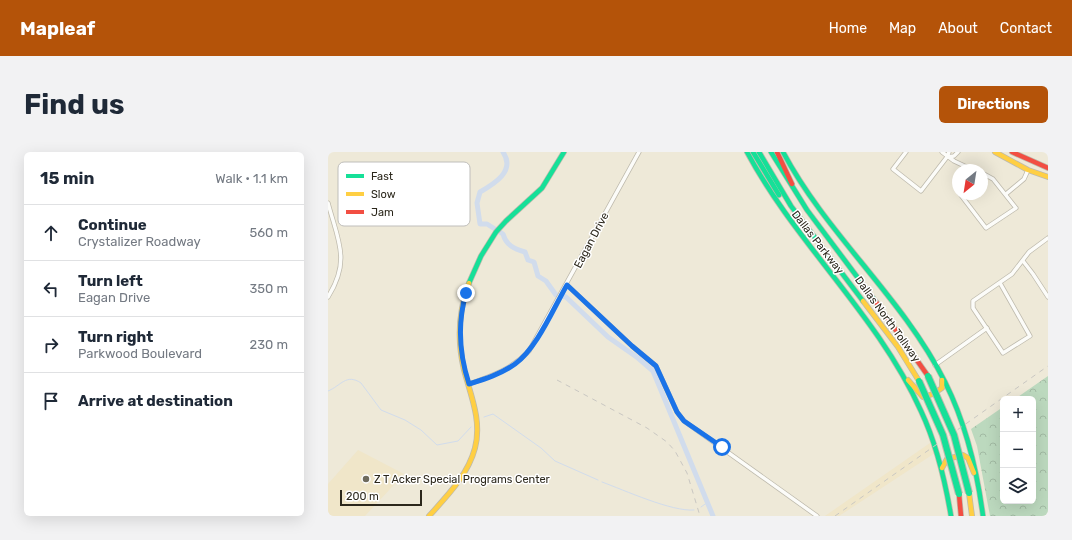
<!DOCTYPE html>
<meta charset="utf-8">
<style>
body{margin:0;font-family:Rubik,sans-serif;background:#f2f2f3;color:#1f2937}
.controls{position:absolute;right:12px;bottom:12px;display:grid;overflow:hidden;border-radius:6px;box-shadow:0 4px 16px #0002}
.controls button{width:36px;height:36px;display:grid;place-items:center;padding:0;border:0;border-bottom:1px solid #e0e1e3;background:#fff;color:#1f2937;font:20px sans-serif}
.compass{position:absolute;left:624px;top:12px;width:36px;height:36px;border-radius:50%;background:#fff;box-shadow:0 4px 16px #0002;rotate:210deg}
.scale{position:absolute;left:12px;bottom:10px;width:82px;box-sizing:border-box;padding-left:4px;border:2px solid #2b271b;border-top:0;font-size:11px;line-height:14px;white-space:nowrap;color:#2b271b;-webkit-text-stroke:3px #fff;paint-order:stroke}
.stop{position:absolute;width:12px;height:12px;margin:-9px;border:3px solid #1a73e8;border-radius:50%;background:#fff}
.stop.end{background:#1a73e8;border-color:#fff;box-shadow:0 1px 4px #0008}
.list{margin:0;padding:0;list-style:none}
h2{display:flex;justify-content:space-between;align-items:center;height:52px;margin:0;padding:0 16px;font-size:17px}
h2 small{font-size:13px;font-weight:400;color:#747a83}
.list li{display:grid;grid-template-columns:26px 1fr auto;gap:12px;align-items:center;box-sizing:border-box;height:56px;padding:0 16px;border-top:1px solid #e0e1e3}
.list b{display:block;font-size:15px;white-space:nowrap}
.list p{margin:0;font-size:13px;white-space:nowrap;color:#747a83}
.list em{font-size:13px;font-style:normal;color:#747a83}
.icon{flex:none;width:22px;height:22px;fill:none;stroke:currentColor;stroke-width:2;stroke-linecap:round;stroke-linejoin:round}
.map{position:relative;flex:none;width:720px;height:364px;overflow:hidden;border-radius:6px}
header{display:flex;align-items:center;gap:24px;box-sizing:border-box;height:56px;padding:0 20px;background:#b45309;color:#fff}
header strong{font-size:19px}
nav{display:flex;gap:22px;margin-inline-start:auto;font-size:14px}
.intro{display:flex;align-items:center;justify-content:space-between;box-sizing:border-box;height:96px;padding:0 24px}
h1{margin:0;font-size:28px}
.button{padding:10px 18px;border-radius:6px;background:#b45309;color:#fff;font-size:14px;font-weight:700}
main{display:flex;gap:24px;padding:0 24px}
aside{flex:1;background:#fff;border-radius:6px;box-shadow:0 4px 16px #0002}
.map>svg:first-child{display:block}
.built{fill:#f0e6c9}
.park{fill:url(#park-crowns)}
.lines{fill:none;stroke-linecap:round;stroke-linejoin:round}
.stream{stroke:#d1dcec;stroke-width:1}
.river{stroke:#d1dcec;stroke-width:5}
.street-casing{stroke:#bebaad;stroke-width:5}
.fast-casing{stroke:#bebaad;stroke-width:6}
.slow-casing{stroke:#bebaad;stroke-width:6}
.jam-casing{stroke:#bebaad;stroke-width:6}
.street{stroke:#fcfcf9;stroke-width:3.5}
.fast{stroke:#16e098;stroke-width:4.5}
.slow{stroke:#ffcf43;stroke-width:4.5}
.jam{stroke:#f24e42;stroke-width:4.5}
.rail{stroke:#c9c7c2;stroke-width:1;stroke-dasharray:5 5;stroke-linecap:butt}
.fast-bridge-casing{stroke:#bebaad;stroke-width:8;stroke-linecap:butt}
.fast-bridge{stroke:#16e098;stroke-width:6}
.route{stroke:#1a73e8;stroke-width:5}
.poi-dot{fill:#6f6b5d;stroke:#fff;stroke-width:1.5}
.labels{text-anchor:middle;stroke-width:3;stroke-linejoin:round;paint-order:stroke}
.street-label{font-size:11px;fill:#2b271b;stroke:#fff}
.poi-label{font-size:11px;fill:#2b271b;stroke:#fff;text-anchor:start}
.key{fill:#fff;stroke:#bfbebb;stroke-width:1}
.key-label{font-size:11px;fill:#2b271b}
</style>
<header>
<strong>Mapleaf</strong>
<nav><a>Home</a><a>Map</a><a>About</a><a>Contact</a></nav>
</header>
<div class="intro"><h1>Find us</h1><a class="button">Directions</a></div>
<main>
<aside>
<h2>15 min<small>Walk · 1.1 km</small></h2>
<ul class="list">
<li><svg class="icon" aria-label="ahead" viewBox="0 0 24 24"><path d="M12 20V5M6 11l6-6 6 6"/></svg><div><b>Continue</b><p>Crystalizer Roadway</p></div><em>560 m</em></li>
<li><svg class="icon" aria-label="left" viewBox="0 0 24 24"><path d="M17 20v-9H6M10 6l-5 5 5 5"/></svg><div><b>Turn left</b><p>Eagan Drive</p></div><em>350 m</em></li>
<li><svg class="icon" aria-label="right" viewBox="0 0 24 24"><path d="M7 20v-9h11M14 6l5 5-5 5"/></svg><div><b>Turn right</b><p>Parkwood Boulevard</p></div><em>230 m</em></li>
<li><svg class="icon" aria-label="arrive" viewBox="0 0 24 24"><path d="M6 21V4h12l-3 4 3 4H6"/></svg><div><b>Arrive at destination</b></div></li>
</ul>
</aside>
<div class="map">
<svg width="720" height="364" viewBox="0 0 720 364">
<defs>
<pattern id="park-crowns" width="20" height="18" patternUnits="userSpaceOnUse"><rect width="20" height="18" fill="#bcd9be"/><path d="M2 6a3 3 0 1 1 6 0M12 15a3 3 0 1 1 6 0" fill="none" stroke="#a2baa3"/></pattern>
</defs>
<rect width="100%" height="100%" fill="#eee9d8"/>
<g class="built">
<polygon points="602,291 607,301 511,364 497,364"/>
<polygon points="30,298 76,322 37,364 0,364 0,332"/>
</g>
<polygon class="park" points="720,224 720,364 662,364 649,294 643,277 675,255 675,349 705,349 705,247 687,247"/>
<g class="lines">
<g class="stream">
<path d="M0 239C13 234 18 221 33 231L53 258 77 268 93 278 109 293 130 289 143 275"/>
<polyline points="156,265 165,262 213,296 227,309 270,328"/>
<path d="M274 330C296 338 344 360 366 358"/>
<polyline points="373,355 380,350"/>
</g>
<path class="river" d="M175 0C188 19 166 32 152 40L149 51 152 72H159L175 82C178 93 186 97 197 100L200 108 206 110 210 124 218 129 228 143 238 145 280 185 310 206 325 219 385 364"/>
<g class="street-casing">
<g id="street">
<polyline points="578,0 565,17 593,39 619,5 621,0"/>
<polyline points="614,0 626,9 645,18"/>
<polyline points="619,5 626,4 630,0"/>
<polyline points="632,42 658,76 688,56 665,27 654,21"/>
<polyline points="678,42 696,27 700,18"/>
<path d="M0 51C10 89 23 108 0 145"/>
<polyline points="695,109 705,122 720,145"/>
<polyline points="672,131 702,184 675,201 645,156 645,149 684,122 701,100 720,86"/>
<polyline points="239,133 304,194 328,214 349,260 356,269 489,364"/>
<polyline points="607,213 659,176"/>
<path d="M141 232C164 224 184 217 201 199L311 0"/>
</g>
</g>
<g class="fast-casing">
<g id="fast">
<path d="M419 0C468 92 550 163 593 259 609 293 617 328 623 364"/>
<polyline points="425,0 451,43"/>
<polyline points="431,0 463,54 535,149"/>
<polyline points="443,0 479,58 548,150"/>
<path d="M455 0C499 83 575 146 617 230 638 272 649 318 655 364"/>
<polyline points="141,131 153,104 168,80 178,69 214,36 236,0"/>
</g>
</g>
<g class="slow-casing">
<g id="slow">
<polyline points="667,0 700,18 720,25"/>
<polyline points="535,149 570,195 591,229"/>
<polyline points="580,228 595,245 605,242 614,236 614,228"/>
<polyline points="614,316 619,307 635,303 640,306 646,321"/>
<polyline points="641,341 644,364"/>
<path d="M101 364C119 344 140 323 147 296 154 269 143 244 136 218 129 188 130 160 141 131"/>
</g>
</g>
<g class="jam-casing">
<g id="jam">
<polyline points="449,0 464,32"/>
<polyline points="684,0 720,16"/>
<polyline points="548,150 600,224"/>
<polyline points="631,342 633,364"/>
</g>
</g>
<use href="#street" class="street"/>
<use href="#fast" class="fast"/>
<use href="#slow" class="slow"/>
<use href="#jam" class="jam"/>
<g class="rail">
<polyline points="229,228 319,276 339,290 347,299 359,321 372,364"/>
<polyline points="507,364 720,214"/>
</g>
<g class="fast-bridge-casing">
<g id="fast-bridge">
<polyline points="600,224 626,283 641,341"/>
<polyline points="591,229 615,283 631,342"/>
</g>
</g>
<use href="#fast-bridge" class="fast-bridge"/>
</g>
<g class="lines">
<path class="route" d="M138 141C129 172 131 201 141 232 157 227 173 222 187 212 209 196 225 157 239 133L304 194 328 214 349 260 356 269 394 295"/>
</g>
<circle class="poi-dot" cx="38" cy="327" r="4"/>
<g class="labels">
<g class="street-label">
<text transform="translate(263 88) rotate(-62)" y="4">Eagan Drive</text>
<text transform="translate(490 90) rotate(52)" y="4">Dallas Parkway</text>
<text transform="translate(560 167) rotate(54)" y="4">Dallas North Tollway</text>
</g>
<g class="poi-label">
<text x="46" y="331">Z T Acker Special Programs Center</text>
</g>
</g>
<rect x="10" y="10" width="132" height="64" rx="6" class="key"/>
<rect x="18" y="22" width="18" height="4" fill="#16e098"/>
<rect x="18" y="40" width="18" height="4" fill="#ffcf43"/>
<rect x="18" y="58" width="18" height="4" fill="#f24e42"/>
<g class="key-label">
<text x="43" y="28">Fast</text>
<text x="43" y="46">Slow</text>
<text x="43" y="64">Jam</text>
</g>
</svg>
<div class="controls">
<button>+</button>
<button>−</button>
<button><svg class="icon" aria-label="layers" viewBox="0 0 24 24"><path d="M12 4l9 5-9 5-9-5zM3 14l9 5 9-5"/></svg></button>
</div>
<svg class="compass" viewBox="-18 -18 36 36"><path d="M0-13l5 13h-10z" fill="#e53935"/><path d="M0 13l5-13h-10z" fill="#747a83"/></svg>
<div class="scale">200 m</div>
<div class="stop" style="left:394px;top:295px"></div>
<div class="stop end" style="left:138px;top:141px"></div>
</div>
</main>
